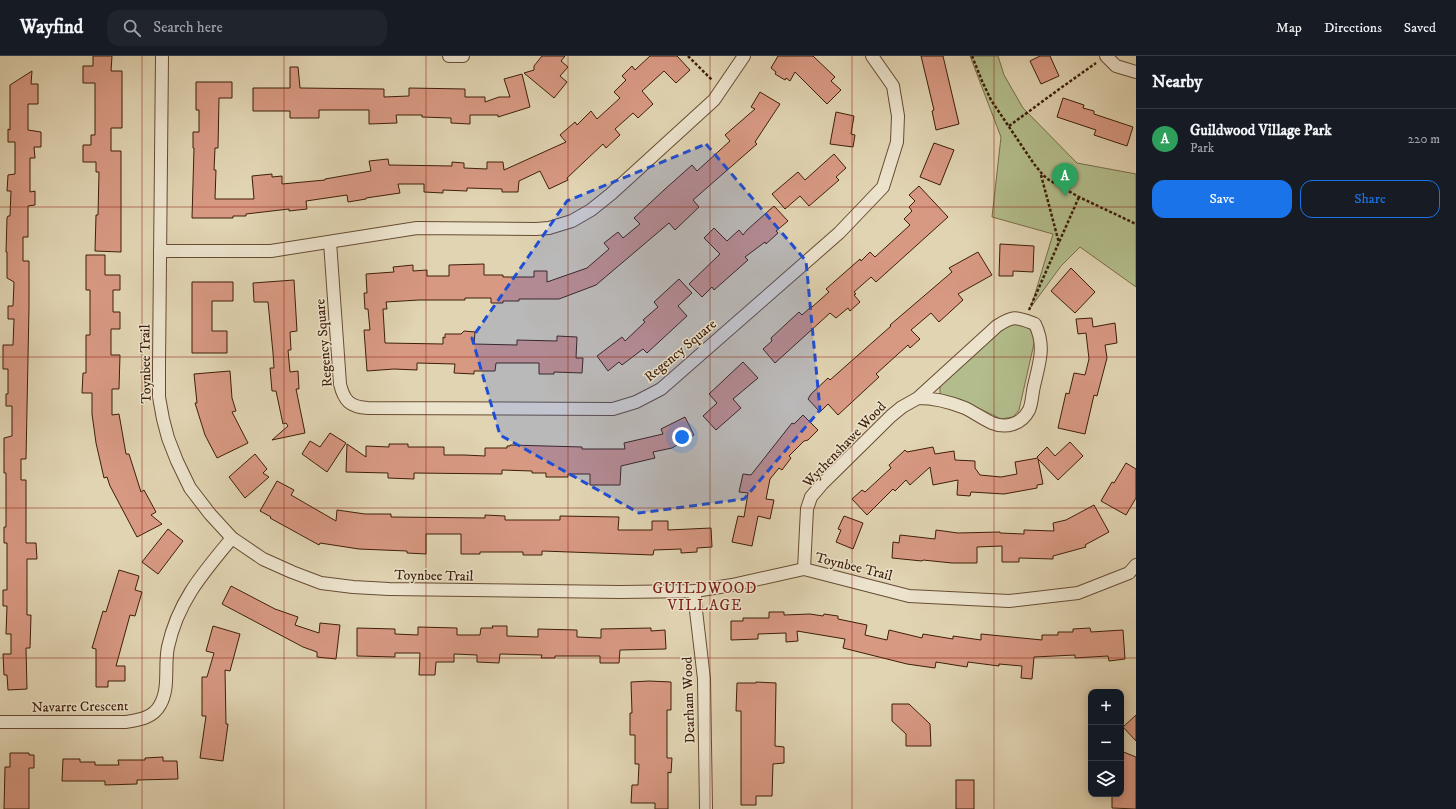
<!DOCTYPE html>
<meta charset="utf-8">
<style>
body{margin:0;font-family:"IM FELL DW Pica",serif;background:#20242c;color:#f1f3f6}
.controls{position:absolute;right:12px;bottom:12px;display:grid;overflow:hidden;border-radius:8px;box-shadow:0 2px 10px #0003}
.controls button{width:36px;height:36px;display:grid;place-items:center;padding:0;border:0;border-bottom:1px solid #363941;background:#171b24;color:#f1f3f6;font:20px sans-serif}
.you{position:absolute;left:682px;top:381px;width:14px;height:14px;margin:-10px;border:3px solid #fff;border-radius:50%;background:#1a73e8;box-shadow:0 0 0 6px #1a73e833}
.badge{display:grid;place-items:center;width:26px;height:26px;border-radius:50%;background:#1a73e8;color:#fff;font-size:13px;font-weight:700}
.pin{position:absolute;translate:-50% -33px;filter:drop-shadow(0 1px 2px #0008)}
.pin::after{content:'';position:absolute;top:21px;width:14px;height:12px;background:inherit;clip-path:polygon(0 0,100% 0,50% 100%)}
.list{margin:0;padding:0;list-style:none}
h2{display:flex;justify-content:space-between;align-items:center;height:52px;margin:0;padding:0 16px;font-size:17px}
h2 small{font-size:13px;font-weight:400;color:#9ea1a6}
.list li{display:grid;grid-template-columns:26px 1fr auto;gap:12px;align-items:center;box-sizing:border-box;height:60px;padding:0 16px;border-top:1px solid #363941}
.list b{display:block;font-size:15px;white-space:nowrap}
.list p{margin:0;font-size:13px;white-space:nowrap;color:#9ea1a6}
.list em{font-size:13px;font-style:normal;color:#9ea1a6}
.actions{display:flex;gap:8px;padding:12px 16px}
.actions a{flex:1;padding:9px 0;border:1px solid #1a73e8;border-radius:12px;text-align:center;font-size:14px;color:#1a73e8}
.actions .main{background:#1a73e8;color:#fff}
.icon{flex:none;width:22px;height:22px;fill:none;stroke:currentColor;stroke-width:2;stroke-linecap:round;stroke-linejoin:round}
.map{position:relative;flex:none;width:1136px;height:753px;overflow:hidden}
header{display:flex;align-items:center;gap:24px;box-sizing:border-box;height:56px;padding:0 20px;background:#171b24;border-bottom:1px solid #363941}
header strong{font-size:19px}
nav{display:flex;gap:22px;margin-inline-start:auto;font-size:14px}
.search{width:280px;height:36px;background:#20242c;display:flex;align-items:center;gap:10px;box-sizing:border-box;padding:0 14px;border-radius:12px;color:#9ea1a6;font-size:15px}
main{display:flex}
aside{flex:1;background:#171b24}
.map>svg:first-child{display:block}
.green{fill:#b3bd8c;stroke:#786e4a}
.building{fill:#d89983;stroke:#3e1e09}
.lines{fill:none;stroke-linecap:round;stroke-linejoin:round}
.minor-casing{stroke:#674c33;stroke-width:14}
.path{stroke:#3e1e09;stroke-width:2.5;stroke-dasharray:3 2;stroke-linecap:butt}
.minor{stroke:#ece3cd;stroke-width:12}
.marked{fill:#1d4ed8;fill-opacity:0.2;stroke:#1d4ed8;stroke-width:3;stroke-dasharray:8 5;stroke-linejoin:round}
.grid{fill:none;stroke:#8f2418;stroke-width:1;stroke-opacity:0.55}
.labels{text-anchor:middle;stroke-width:3;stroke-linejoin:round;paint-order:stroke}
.street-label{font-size:14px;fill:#3e1e09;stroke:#ece3cd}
.neighbourhood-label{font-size:15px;letter-spacing:1px;fill:#7a1f14;stroke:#ece3cd}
</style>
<header>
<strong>Wayfind</strong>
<div class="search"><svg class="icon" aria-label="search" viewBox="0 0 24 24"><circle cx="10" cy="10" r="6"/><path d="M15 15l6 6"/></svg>Search here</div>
<nav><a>Map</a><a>Directions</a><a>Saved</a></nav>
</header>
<main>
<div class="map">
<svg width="1136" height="753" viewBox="0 0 1136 753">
<rect width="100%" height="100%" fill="#e1d4b2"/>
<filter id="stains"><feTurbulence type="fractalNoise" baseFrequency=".005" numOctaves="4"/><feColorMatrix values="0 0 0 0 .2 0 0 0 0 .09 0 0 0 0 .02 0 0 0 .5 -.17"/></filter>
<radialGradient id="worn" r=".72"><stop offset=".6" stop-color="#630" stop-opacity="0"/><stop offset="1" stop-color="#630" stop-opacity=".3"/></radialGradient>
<g class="green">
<polygon points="970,0 998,0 1004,19 1023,52 1077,107 1136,118 1136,231 1080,191 1061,210 1031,251 1053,178 992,161 1001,81"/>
<polygon points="1018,268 1030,273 1035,283 1019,354 1013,361 1001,363 962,344 940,338 940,330 1003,270"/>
</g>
<g class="building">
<polygon points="93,0 112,0 111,15 122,15 122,72 111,72 111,95 121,95 121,196 95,195 96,159 98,159 99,116 96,116 96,106 83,106 83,89 91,89 91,79 95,79 95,27 83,27 83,10 93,10"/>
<polygon points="542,0 565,0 561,5 568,11 560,20 567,26 554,42 524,17 534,14 534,10"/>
<polygon points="650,0 677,0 690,14 676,27 664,15 642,35 653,48 638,62 633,57 615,73 620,79 606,92 603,88 567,122 568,124 549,133 540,115 519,125 518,136 502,136 502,133 467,132 467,135 443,134 443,137 424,136 424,128 398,128 400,137 366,142 366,143 348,146 347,139 306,145 307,153 289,155 289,153 246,158 246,160 233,160 233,162 192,162 194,92 193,92 193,76 199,76 199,54 196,54 196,26 232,26 232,42 219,42 218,92 215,92 214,114 216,114 215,143 254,143 252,120 272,118 272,121 282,120 282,128 325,124 325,123 371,115 369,105 388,103 389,109 452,110 452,106 464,107 464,112 487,113 487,106 503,106 504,114 566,86 560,79 575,66 577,69 591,55 597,63 620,42 614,36 626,24 622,20 632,10 635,14"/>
<polygon points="778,0 813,0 835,21 831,25 841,34 827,48 795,16 790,25 786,22 785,24 775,18 776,16 771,12"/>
<polygon points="921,0 943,0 959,68 936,74 932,55 934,54"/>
<polygon points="1040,0 1050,0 1059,20 1041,28 1030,5"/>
<polygon points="290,11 298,11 300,32 384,33 384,41 409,40 409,32 465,33 465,41 485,41 485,46 499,41 510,41 504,23 522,18 530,51 498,61 498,59 470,59 470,68 451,67 451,62 422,61 422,59 396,59 397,67 369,68 369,54 319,54 319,62 290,62 290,55 253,55 253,32 290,32"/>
<polygon points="32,15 31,28 38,28 38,48 28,48 28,74 41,76 41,91 34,91 35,102 30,102 30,136 35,135 35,149 28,150 28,181 23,181 23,205 29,205 29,251 26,403 21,403 21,424 26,424 26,487 36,487 37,503 27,503 27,559 31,559 30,592 26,592 27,633 8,634 7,619 4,619 3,598 11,598 11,578 6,578 7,550 3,550 3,534 7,534 7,487 4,487 4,471 6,471 6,417 4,417 4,382 12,380 12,350 6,350 6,338 8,338 8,313 3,313 3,289 13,289 14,263 8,263 8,250 13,250 14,226 7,222 7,196 6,196 7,162 8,160 10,160 11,135 7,135 8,119 15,118 15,86 8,86 8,73 10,74 10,29"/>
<polygon points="760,36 780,48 755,86 757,88 693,144 699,151 675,174 669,167 596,229 559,243 519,243 519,245 503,245 503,247 491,247 491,242 465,242 465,244 419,244 386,246 387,253 383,253 385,287 443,288 443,281 445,282 445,278 461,278 464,275 475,276 474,288 517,289 517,284 557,285 557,280 577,281 576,302 583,302 582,317 554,316 554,318 539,318 539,307 496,307 495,315 474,315 474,318 454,317 455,308 417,307 417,314 394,313 367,315 364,274 370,274 368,253 365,253 364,237 367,237 366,218 394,216 393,211 413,209 413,215 427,214 427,220 449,220 449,209 484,208 484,219 503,219 503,221 534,221 534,215 547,215 547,226 587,212 609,193 604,187 618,176 623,182 640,168 634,162 664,134 692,109 697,115 730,85 725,79 755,53 751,51"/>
<polygon points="1063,42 1084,49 1083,52 1094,55 1094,58 1133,71 1127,90 1094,79 1096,74 1057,61"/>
<polygon points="836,56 854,60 851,78 855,79 853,91 830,88"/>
<polygon points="934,87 954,94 940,129 920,121"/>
<polygon points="834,98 846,112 836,121 839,124 809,150 800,140 785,153 772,138 798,116 805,124"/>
<polygon points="919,130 948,161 876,226 871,221 854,236 856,238 854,239 860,246 850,255 848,252 836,262 830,257 775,307 763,293 772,285 771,282 799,256 802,259 812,250 812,251 829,236 826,233 860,203 861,205 870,196 875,201 910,169 904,163 912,155 909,151 915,145 909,139"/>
<polygon points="774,150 788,165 776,175 778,177 766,188 765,186 745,201 748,204 714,234 712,231 702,241 689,228 720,198 704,182 714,172 727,185 739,174 743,179 747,174"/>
<polygon points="1000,188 1034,190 1033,216 1013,215 1013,220 999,220"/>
<polygon points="978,196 992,219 958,238 963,244 939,266 931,257 911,274 920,283 910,292 908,289 876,318 879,321 838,359 828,348 820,356 808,343 811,338 828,322 830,324 891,270 890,269 952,216 949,212"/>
<polygon points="86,199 105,199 105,219 120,219 120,234 113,234 113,256 120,256 120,273 111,273 111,299 120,299 119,333 112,333 112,359 119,358 126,398 129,398 141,436 144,434 156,456 151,459 162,468 137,481 110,430 107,421 104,422 96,387 92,358 92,337 82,337 83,317 86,317 86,279 90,279 90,234 86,234"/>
<polygon points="1071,212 1095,236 1075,257 1051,235"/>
<polygon points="679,223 692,237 678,250 687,260 647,297 643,293 622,309 619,306 608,315 597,300 622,281 625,285 645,266 643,264 658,251 654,246"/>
<polygon points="294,224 297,275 290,276 291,294 288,294 290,316 298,315 299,333 296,333 305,377 272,384 288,370 286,367 283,368 276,335 272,335 270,312 274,312 273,297 268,246 254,246 253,227"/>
<polygon points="192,226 233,226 233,245 212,245 212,275 227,275 227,297 192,297"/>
<polygon points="1092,262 1093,271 1115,267 1117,287 1105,289 1107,302 1097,340 1094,339 1085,378 1058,372 1066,337 1069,338 1074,317 1085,319 1089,303 1086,277 1078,278 1076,263"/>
<polygon points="743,306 758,322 733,343 741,352 716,374 703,360 717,347 709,338"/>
<polygon points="230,315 232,342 236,355 232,356 248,387 217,402 205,379 195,347 197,347 194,318"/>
<polygon points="803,359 818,374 808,384 804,385 789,400 791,402 782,414 779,412 770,423 766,443 774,444 770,463 758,460 752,490 732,486 738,460 744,461 748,437 739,436 743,418 751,419 792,367 794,368"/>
<polygon points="685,361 694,379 672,392 653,396 655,402 621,410 620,429 590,429 590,418 568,418 568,421 546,421 546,417 532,417 532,415 502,414 502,418 414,417 414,423 388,422 388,417 346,416 347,388 366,401 366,390 389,391 389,388 408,388 408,391 444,391 444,399 464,399 485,400 485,392 507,392 507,390 510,390 510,389 582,391 582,393 625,393 624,387 663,378 661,373"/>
<polygon points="330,377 346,387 327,416 302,398 310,385 320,391"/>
<polygon points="1070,386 1083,400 1058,424 1038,403 1043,428 1037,429 1037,432 1004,438 971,436 970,440 957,439 958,424 933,429 930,411 910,429 906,424 895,435 893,433 867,459 852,443 862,434 865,436 891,412 889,409 905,394 907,396 933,391 935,398 954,395 955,404 975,405 975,412 980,419 1001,421 1017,418 1015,406 1038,402 1037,401 1047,391 1055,400"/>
<polygon points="255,398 267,413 263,417 269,421 245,442 229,421"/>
<polygon points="1126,407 1136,413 1136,442 1126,459 1101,445 1112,426 1114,427"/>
<polygon points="277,425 294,434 291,439 336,465 337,454 365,458 391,458 391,461 485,462 485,459 505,460 505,464 560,464 560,460 619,461 618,474 652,474 652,465 668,465 668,474 711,472 712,491 697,492 697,496 681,497 681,493 654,494 653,499 542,495 542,499 523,499 523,496 480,496 480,498 461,498 461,478 426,478 426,498 407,497 407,495 359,493 320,487 319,489 270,462 271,461 260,455"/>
<polygon points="1094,449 1109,476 1085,489 1086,491 1053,500 1053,503 1019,502 1019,506 1002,506 1002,490 977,491 977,507 952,507 923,504 922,505 892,502 893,486 899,487 900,479 935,483 936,474 958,477 1000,476 1000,477 1024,478 1024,474 1054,475 1053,467 1066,464"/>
<polygon points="844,460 863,467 853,493 836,486 841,474 838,473"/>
<polygon points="168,473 183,485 158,518 142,506"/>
<polygon points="119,514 139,520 135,534 142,536 135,560 130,559 116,610 125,610 125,625 108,625 108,631 96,631 96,593 92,592 103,555 106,556"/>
<polygon points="231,530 275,553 298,561 295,569 319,577 320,567 340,569 336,603 317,601 317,596 303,591 222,548"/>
<polygon points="769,556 784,556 784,559 810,558 823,560 824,558 838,560 838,563 867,569 865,579 887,584 889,574 922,582 923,578 953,583 953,580 981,584 981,578 1042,584 1042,579 1058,579 1058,576 1073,576 1073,573 1090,572 1091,576 1123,574 1125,603 1109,605 1108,600 1075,602 1075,599 1034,601 1032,623 1021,622 1022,610 999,608 999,610 968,606 967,611 936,606 935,612 907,608 843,592 845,583 797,575 798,585 786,586 786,577 758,578 758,583 731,584 731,565 743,565 743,562 769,562"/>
<polygon points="213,570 240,578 230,615 225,614 226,668 228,668 223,705 200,702 206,660 202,660 202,621 207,621 214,597 206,595"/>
<polygon points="492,570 507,570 507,580 538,581 538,573 577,574 577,581 601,582 601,573 651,572 651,575 665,574 666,593 620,594 619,607 600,607 600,600 555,600 555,602 541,602 542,599 500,598 499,607 477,606 477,599 454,598 454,606 436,606 435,619 419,619 420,597 395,597 395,601 357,600 357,572 395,573 395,578 418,579 418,571 457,572 457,579 480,579 481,572 493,572"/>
<polygon points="649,625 671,626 671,654 667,654 667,702 672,702 671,717 668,716 668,753 655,753 655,747 631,747 632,729 638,729 639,708 635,708 635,679 630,679 630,657 632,657 631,626"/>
<polygon points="756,626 776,627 775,690 784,691 784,707 773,708 772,740 756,740 756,749 741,749 741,655 736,655 737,627 756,627"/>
<polygon points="892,648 909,648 930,668 931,690 906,690 906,678 892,665"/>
<polygon points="1136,659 1136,685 1123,671"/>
<polygon points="1121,695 1136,701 1136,753 1112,752 1112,738 1121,738"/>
<polygon points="10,697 29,697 29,699 34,699 34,712 29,712 29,753 4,753 5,711 10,711"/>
<polygon points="163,701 163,705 177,705 178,723 137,724 137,728 105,729 105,725 62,725 63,703 80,703 80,706 95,706 95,709 119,709 118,704 145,704 145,702"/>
<rect x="956" y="724" width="18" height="29"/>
</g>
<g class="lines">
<g class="minor-casing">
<g id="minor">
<polyline points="162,0 159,308 159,341 163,363 168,382 177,405 190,432 210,458 232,482 263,503 292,516 321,527 353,531 389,533 620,536 695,535 732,529 804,513 909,540 1009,545 1078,537 1129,517 1136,509"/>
<polyline points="449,0 463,0"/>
<polyline points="1106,0 1116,10 1136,16"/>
<path d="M330 186 340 328C344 345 350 351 368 352L613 353 636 346 661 333 839 177 883 131 897 86 898 60 893 30 872 0"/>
<polyline points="160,195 271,195 417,172 536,173 549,172 572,165 591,154 611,138 714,44 744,0"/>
<path d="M804 513 807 453 811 441 822 428 891 360 902 351 918 342 997 270C1014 259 1016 261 1035 268 1046 291 1039 307 1034 330 1032 338 1032 348 1029 354 1022 368 1006 373 992 367 983 363 975 357 965 352 950 346 935 342 918 342"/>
<polyline points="695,535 695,546 704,623 706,753"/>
<path d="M0 666H126C139 664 153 662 160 649 170 632 164 610 168 591 178 545 203 517 232 482"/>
</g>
</g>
<g class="path">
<polyline points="688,0 712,24"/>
<polyline points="972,0 982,25 991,44 1034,108 1043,119 1049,124 1079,141 1136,168"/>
<polyline points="1009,70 1058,34 1096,7"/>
<polyline points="1041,119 1059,187"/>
<polyline points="1029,254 1079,141"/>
</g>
<use href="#minor" class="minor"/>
</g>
<path class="marked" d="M706 88 806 205 820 354 744 443 639 457 500 379 472 282 567 145Z"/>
<path class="grid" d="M142 0V753M284 0V753M426 0V753M568 0V753M710 0V753M852 0V753M994 0V753M0 151H1136M0 301H1136M0 452H1136M0 602H1136"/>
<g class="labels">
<g class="street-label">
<text transform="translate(323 287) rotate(-95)" y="5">Regency Square</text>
<text transform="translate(680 294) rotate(-40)" y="5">Regency Square</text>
<text transform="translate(145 308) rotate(-91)" y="5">Toynbee Trail</text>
<text transform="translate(844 388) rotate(-46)" y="5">Wythenshawe Wood</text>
<text transform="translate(854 510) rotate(14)" y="5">Toynbee Trail</text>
<text transform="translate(434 519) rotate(1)" y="5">Toynbee Trail</text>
<text transform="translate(688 644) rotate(-92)" y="5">Dearham Wood</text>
<text transform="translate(80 650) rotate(-1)" y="5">Navarre Crescent</text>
</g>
<g class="neighbourhood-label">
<text x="705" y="537">GUILDWOOD<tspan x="705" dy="17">VILLAGE</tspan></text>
</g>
</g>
<rect width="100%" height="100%" filter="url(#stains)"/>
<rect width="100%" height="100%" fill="url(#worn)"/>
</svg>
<div class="controls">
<button>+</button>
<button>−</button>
<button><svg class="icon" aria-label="layers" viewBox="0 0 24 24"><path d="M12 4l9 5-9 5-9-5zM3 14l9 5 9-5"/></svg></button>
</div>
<div class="you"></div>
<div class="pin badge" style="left:1065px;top:140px;background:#2e9e5b">A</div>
</div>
<aside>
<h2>Nearby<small></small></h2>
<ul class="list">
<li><span class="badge" style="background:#2e9e5b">A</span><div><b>Guildwood Village Park</b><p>Park</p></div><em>220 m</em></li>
</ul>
<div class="actions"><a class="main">Save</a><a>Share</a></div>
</aside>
</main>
